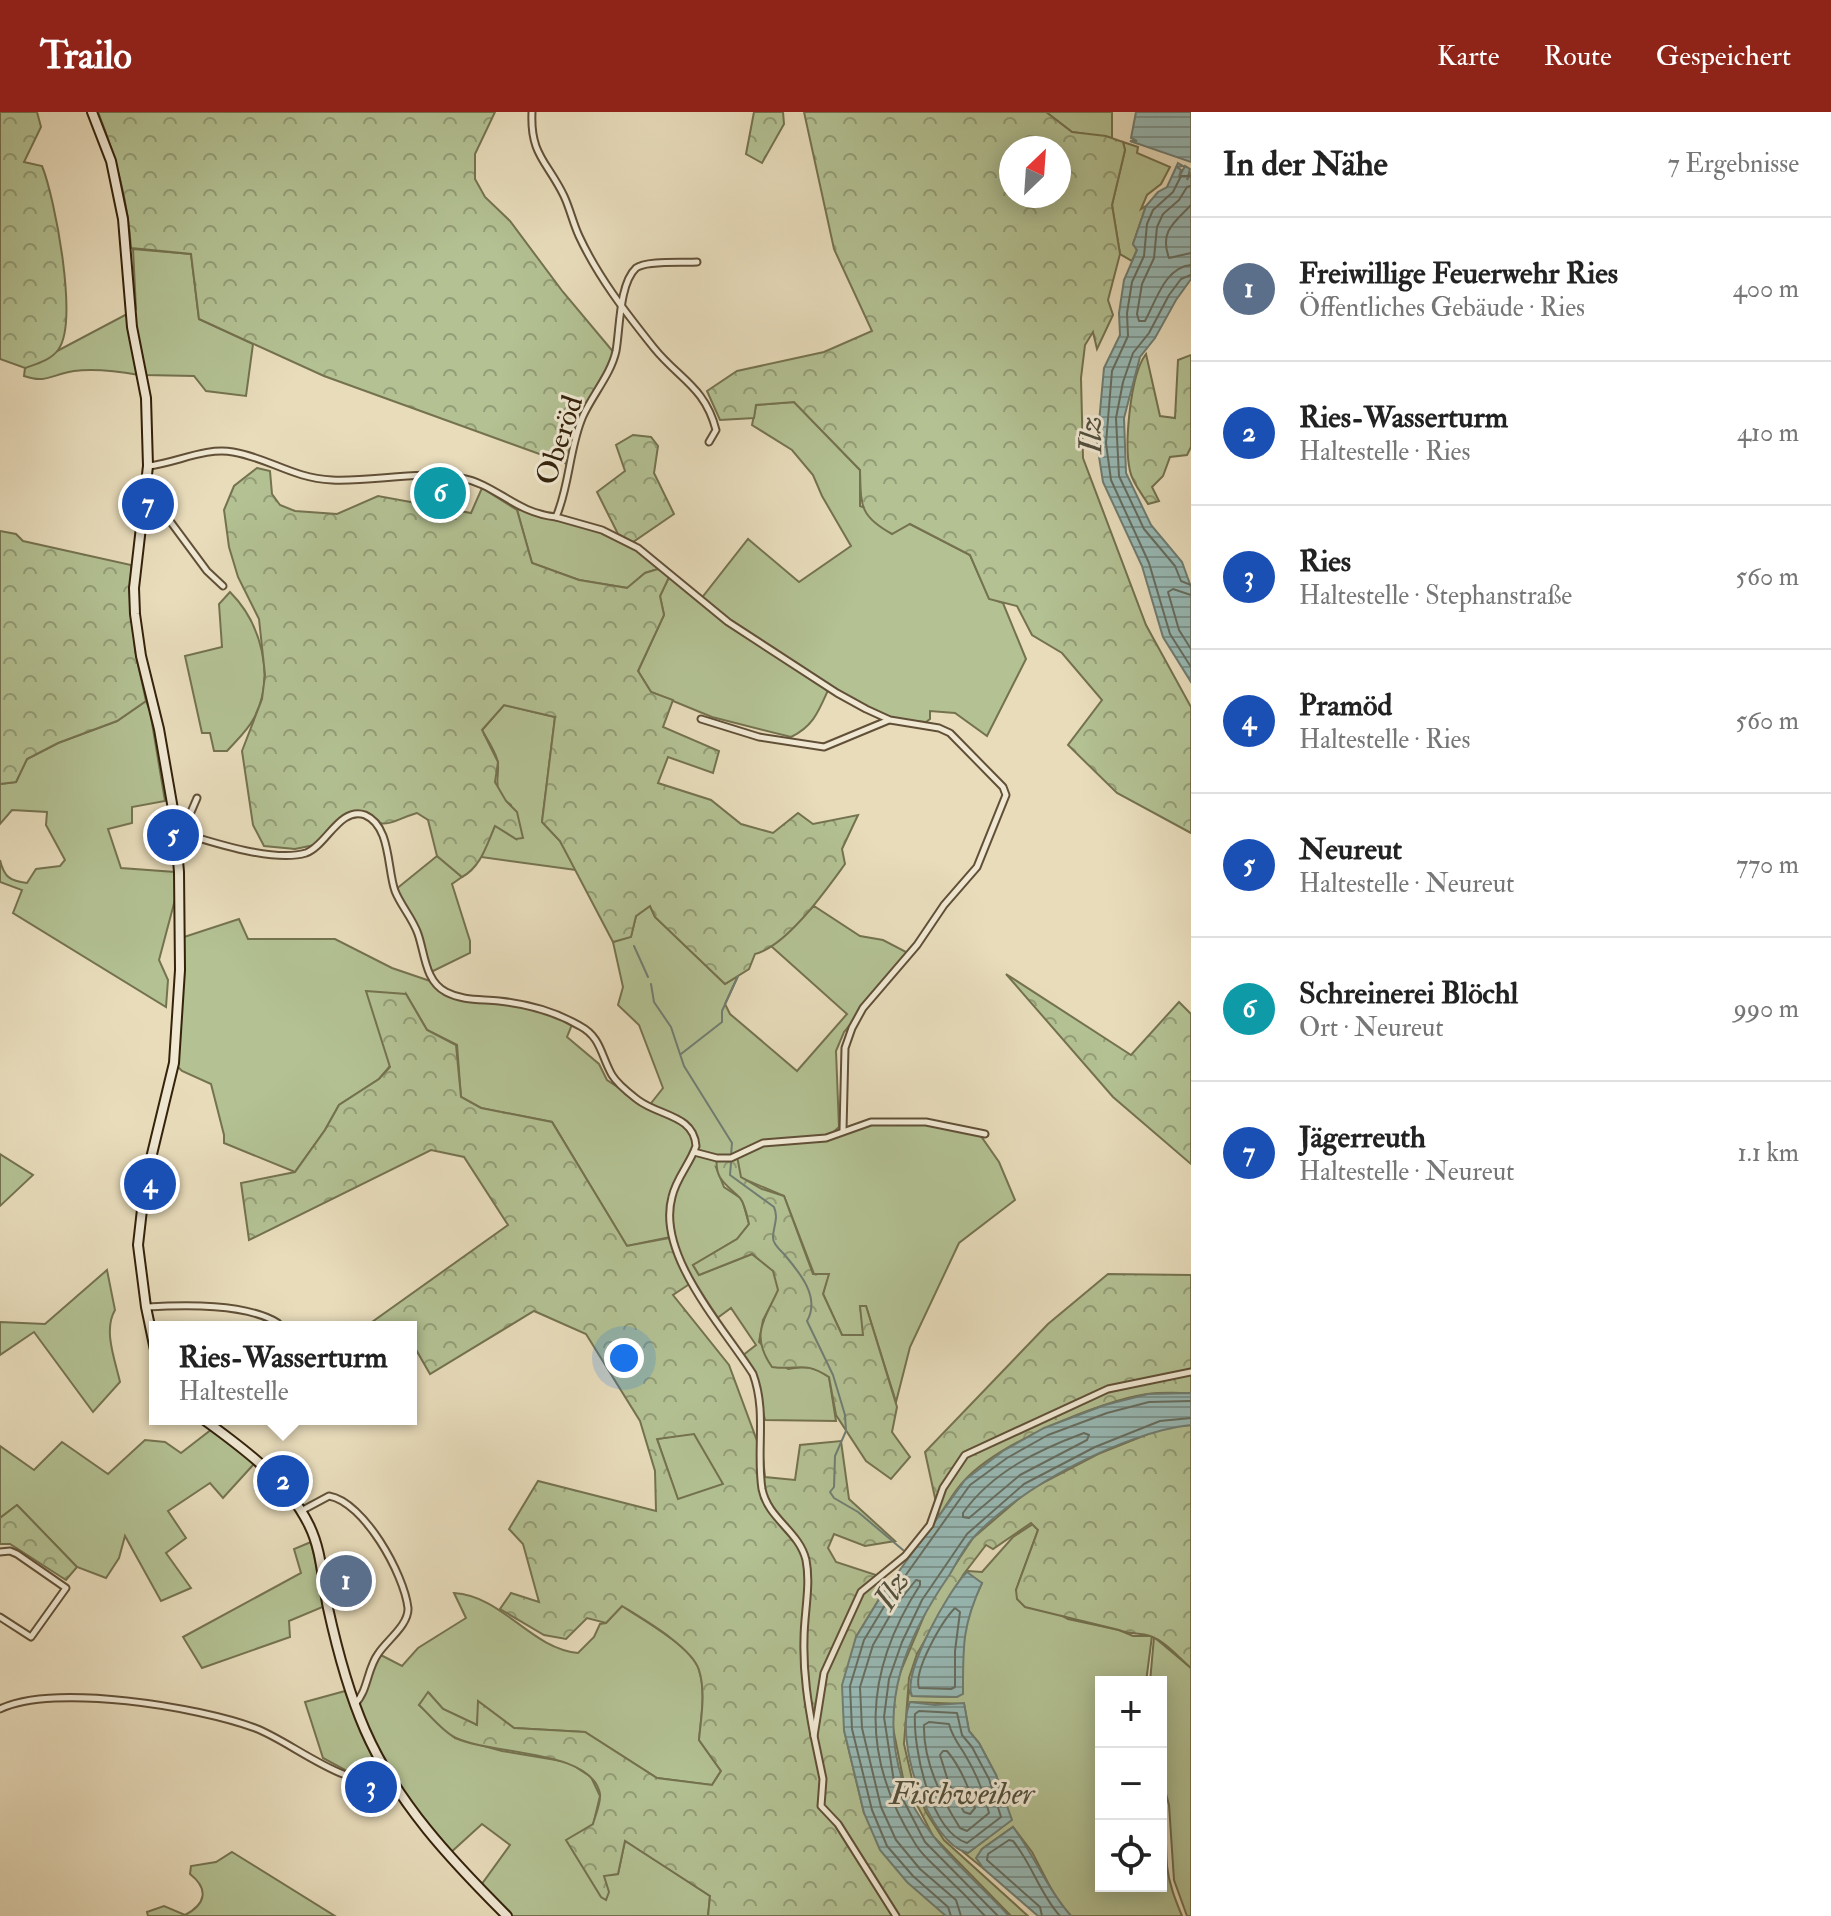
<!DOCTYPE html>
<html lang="de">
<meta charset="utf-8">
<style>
body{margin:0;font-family:"IM FELL Double Pica",serif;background:#f6f6f6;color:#222}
.controls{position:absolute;right:24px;bottom:24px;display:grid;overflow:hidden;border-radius:0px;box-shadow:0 4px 20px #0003}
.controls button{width:72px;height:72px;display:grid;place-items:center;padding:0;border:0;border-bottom:2px solid #e0e0e0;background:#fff;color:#222;font:40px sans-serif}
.compass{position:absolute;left:999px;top:24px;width:72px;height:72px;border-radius:50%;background:#fff;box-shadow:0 4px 20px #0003;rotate:25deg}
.you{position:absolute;left:624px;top:1246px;width:28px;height:28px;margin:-20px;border:6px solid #fff;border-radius:50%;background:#1a73e8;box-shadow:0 0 0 12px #1a73e833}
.badge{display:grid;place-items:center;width:52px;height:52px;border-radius:50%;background:#8f2418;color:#fff;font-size:26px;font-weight:700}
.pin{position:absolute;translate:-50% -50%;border:4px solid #fff;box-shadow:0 2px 8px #0006}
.popup{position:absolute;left:149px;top:1209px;width:268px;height:104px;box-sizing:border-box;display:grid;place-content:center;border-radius:0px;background:#fff;filter:drop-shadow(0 2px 6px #0005);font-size:26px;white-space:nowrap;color:#767676}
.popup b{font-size:30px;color:#222}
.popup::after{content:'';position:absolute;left:50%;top:100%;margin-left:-16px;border:16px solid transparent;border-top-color:#fff}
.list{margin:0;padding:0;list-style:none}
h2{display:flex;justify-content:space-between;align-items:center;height:104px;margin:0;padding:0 32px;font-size:34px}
h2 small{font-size:26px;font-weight:400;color:#767676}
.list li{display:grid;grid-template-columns:52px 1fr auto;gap:24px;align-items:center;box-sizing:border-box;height:144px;padding:0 32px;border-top:2px solid #e0e0e0}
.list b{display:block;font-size:30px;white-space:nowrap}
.list p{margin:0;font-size:26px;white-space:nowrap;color:#767676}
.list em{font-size:26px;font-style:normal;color:#767676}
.icon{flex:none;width:44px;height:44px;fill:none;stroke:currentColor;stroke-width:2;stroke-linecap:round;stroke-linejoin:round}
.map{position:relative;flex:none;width:1191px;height:1804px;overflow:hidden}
header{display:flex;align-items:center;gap:48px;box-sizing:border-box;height:112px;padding:0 40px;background:#8f2418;color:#fff}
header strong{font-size:38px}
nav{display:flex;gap:44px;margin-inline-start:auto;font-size:28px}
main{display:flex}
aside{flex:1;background:#fff}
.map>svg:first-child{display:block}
.grass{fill:#b3c193;stroke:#74724f;stroke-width:2}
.forest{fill:url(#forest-crowns);stroke:#74724f;stroke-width:2;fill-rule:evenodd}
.water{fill:url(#water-rules);stroke:#707d72;stroke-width:2}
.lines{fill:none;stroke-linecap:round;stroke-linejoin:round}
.shore{stroke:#666e60;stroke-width:2}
.stream{stroke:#707d72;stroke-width:2}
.street-casing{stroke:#615037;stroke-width:9}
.secondary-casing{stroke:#34220b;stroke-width:12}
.street{stroke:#f0e8d3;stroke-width:5}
.secondary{stroke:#f0e8d3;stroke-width:8}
.labels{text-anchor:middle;stroke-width:6;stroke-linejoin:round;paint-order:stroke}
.street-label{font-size:30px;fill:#34220b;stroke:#f0e8d3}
.water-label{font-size:32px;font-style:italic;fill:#52503e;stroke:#f0e8d3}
</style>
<header>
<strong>Trailo</strong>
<nav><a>Karte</a><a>Route</a><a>Gespeichert</a></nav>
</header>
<main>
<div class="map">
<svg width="1191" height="1804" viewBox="0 0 1191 1804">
<defs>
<pattern id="forest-crowns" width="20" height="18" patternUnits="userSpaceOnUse" patternTransform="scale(2)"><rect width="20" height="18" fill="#b3c193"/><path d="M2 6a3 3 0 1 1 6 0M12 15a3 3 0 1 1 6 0" fill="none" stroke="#929c76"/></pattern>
<pattern id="water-rules" width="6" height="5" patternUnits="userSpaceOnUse" patternTransform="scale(2)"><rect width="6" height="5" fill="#98bab6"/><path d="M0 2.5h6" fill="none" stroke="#7d9792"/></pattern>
</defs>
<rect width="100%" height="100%" fill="#e8dcbb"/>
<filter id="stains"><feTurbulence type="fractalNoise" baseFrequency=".0025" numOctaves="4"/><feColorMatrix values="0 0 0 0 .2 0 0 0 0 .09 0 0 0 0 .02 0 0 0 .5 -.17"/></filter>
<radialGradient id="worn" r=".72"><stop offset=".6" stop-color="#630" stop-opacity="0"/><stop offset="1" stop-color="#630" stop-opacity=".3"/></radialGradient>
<g class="grass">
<polygon points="1046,0 1112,0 1112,26 1072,20"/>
<polygon points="1123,30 1138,35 1137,41 1170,55 1161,72 1147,83 1141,97 1146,94 1133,132 1137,138 1132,149 1120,142 1112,93 1125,38"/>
<polygon points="133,137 191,142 199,207 253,232 246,284 206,279 194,264 145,263 134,200 136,197"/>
<path d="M127 202 139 263C117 259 95 256 74 259 52 262 47 272 24 264L25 256Z"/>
<path d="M794 290 860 358V394L910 412 970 443 989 486 1003 491 1026 547 987 624 955 601 930 599V607L926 610 890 608 829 576C819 598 814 614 791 625L712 605 651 580 638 559 664 503 660 484 670 463 700 488 748 427 799 470 851 434 822 384 813 363 792 338 752 313 756 293Z"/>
<polygon points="522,397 616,424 656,449 658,457 645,461 628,476 579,468 532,451 517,398"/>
<path d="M230 480C261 511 276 565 254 606 248 618 236 629 227 639H214L210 621H202L185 544 222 535 219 492Z"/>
<path d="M146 589 150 599 165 689 132 695V711L108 717 121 756 175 760 176 784 159 848 168 868 166 895 13 801 22 778 0 770V748C4 765 10 769 27 771L36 757 60 754 65 748 46 713 47 700 12 698 0 712V672L16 670 27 647 58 631 117 609Z"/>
<path d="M504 593 555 605 542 710 560 729 576 758 481 745 495 713 516 727 511 693C488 677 502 663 497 647 494 637 487 627 482 618Z"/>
<polygon points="437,744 462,765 452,772 470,829 470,841 429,861 422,835 395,778"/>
<path d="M650 794 655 805 725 872 738 864 725 892 730 902 797 959 847 902 771 834 814 794 860 824 883 828 910 842 844 920 836 939 839 1015 829 1024 871 1010H926L978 1020 999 1050 1015 1088 959 1131 910 1235 896 1290 866 1194H860L864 1223H842L823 1182 828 1162H814L784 1084 716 1055 724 1075 742 1087 749 1112 737 1127 693 1153 699 1163 752 1142 774 1159 779 1178 763 1208 759 1230 788 1257C806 1253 814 1255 829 1265L836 1309 765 1308 757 1274 742 1244 756 1233 731 1196 716 1207 691 1166 671 1125 627 1134 552 1010 481 996 461 985 457 933 427 918 406 882 390 954 379 967 339 993 325 1018 295 1060 224 1031V1023L211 972 182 959 174 951 184 825 239 807 248 827H335L392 856 433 870 457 885 520 892 573 910 567 925 599 952 607 968 648 995 663 976 639 913 618 893 623 875 613 830 631 824 636 804Z"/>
<polygon points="0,1042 33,1063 0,1094"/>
<path d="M107 1158 115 1198C103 1218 115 1248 120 1270L93 1300 34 1220 0 1243V1210L45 1212Z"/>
<polygon points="212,1317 253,1351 253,1353 223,1386 210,1371 168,1399 186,1426 166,1441 191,1476 161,1489 125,1424 119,1446 106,1466 77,1455 17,1393 0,1406 0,1334 34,1358 62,1330 108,1362 145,1328 165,1330 181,1341"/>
<polygon points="694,1321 724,1372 678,1388 657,1327"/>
<path d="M1033 1412 1038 1418 1016 1478 1068 1507 1119 1518 1133 1524H1152L1146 1570H1101V1774H1161V1676C1167 1702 1165 1727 1167 1754 1169 1772 1175 1787 1182 1804H1071L1057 1788 1032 1740 1013 1715 982 1737 977 1746 984 1757 962 1739 968 1741 1011 1708 996 1663 979 1631 969 1619 964 1592 911 1590 907 1596 909 1578 912 1584 957 1585 967 1503 982 1471 963 1463 968 1459 982 1460 1013 1425Z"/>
<polygon points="311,1430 325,1494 289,1509 290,1525 202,1556 183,1525 301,1461 294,1437"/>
<path d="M454 1481C503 1484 530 1536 578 1541L594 1525 600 1512 606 1511 622 1494C642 1507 692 1535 699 1558 706 1580 701 1605 699 1628L721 1659 712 1673 657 1666 585 1620 514 1616 479 1590 477 1613 443 1597 429 1581 419 1593 455 1626 502 1639 568 1650 591 1665 600 1684 593 1713 603 1763 618 1762 625 1728 710 1784 708 1804H507L479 1776 510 1733 482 1712 448 1743 389 1666 355 1592 361 1586 377 1541 402 1554 418 1536 466 1506Z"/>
<polygon points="1154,1525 1191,1556 1191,1804 1187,1804 1174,1768 1169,1693 1161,1663 1161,1570 1150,1570"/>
<polygon points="345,1579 360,1618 380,1659 375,1666 345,1658 323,1646 305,1590"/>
<path d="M232 1740 335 1804H148L147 1800 164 1794 185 1803C206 1792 209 1777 190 1762L191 1754 216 1750Z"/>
</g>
<g class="forest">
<path d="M0 0H37L41 15 24 50 42 54C55 86 79 211 58 238 51 248 36 252 25 256L0 247Z"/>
<path d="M98 0H495L475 42V67L485 85 510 109 563 180 615 242 582 306 567 352 324 264 199 207 191 142 131 136C128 88 116 45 98 0Z"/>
<polygon points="754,0 783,0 784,12 762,51 746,42"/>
<path d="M804 0H1046L1072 20 1106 24 1123 30 1125 38 1112 93 1120 142 1108 188 1113 203 1097 237 1093 220 1085 233 1081 266 1083 346 1146 513 1191 595V721L1117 681 1068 633 1102 588 1062 541 1032 523 1017 494 989 487 970 443 910 412 892 422C859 404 861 393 860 358L794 290 756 293 754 306 720 308 707 279 737 259 824 240 872 219 834 137ZM1011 36H1059V84H1011Z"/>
<path d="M1146 242 1160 304 1175 306 1178 248 1191 243V335L1187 343 1170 345 1163 364 1152 375 1159 389 1148 392C1142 382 1132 370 1130 359 1124 333 1130 263 1146 242Z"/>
<polygon points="633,323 651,325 658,334 654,361 674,402 633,430 618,422 597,380 625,359 616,333"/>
<path d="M257 356 270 359 272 382 280 393 295 399 337 402 378 384 471 401 482 376 517 398 532 451 579 468 627 476 645 461 658 457 670 463 660 484 664 503 638 559 651 580 673 588 663 615 719 639 713 661 668 645 658 671 711 688 741 712 773 721 798 701 813 712 858 703 842 737 845 752C826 778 787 834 755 842L749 857 725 872 655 805 650 794 636 804 631 825 613 830 560 729 542 710 555 605 504 593 482 618 498 650 495 670 506 689 517 700 523 726 516 727 495 714C487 732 481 755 462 765L437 744 428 708 417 701C387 710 389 719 358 702L336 714 319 732 295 737 264 734 253 713 242 639 262 587 265 563 259 507 238 465 229 435 224 398 234 374Z"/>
<polygon points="0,419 16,422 23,429 131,453 135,538 146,589 117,609 58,631 27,647 16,670 0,672"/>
<polygon points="1006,862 1131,943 1179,890 1191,902 1191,1052 1113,985"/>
<path d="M366 879 406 882 427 918 456 933 461 985 481 996 552 1010 627 1134 669 1126 691 1171 673 1183 729 1253 763 1345 765 1365 795 1368 800 1333 841 1329 849 1387 895 1429 865 1434 834 1422 828 1436 836 1450 876 1463 881 1484 856 1525 844 1618 864 1701 946 1804H708L710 1784 625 1729 618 1762 604 1764 609 1780 606 1788 601 1785 566 1728 593 1712C595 1704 601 1691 600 1682 592 1637 491 1643 456 1626 443 1620 430 1603 419 1593L428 1580 443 1597 477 1613 478 1589 514 1616 585 1620 657 1666 712 1673 721 1659 699 1628C701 1606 706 1580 699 1558 692 1535 643 1507 622 1494L606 1511 587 1506 566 1527 544 1523 500 1497 511 1481 539 1490 523 1432 509 1417 538 1369 656 1399 655 1359 640 1309 586 1222 534 1199 430 1262 411 1229V1215H365L508 1113 464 1045 431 1038 249 1128 241 1071 295 1060 325 1018 339 993 379 967 390 955ZM694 1322 723 1372 678 1387 657 1327Z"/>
<path d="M737 1044 741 1065 762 1077 784 1084 813 1162H829L823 1182 842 1223H863L860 1194H866L897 1295 892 1320 910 1345 891 1367 866 1349 836 1303 829 1265C803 1248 799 1259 772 1255 750 1223 764 1209 778 1178L773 1159 752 1142 699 1163 693 1153 737 1127 749 1112C747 1104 745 1092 740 1086 727 1073 714 1067 717 1046Z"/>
<path d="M1108 1162 1191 1163V1281C1177 1281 1161 1280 1147 1282 1099 1289 997 1332 964 1369 954 1379 947 1393 939 1404L925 1340 1048 1212Z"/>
<path d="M1191 1313V1556C1179 1546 1165 1529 1150 1524 1140 1520 1131 1523 1119 1518L1025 1495 1017 1487 1016 1478 1038 1418 1031 1411 993 1437 986 1433 963 1463 917 1542 909 1566 904 1632 912 1667 926 1700 944 1728 1028 1804H1011L933 1724 903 1666 891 1606 897 1568 929 1492 973 1426 1029 1378 1098 1342 1163 1316Z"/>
<polygon points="17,1393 77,1455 66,1468 10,1432 0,1432 0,1406"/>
</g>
<g class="water">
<polygon points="1136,0 1191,0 1191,50 1130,29 1137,29 1131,26"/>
<polygon points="1178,51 1183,54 1177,55 1181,58 1179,65 1185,54 1190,57 1187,68 1191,61 1191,167 1176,188 1155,226 1140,245 1124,306 1126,361 1151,413 1182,450 1191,475 1191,570 1163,525 1142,454 1103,370 1097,332 1104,256 1120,223 1119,201 1124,168 1137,138 1133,132 1146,94 1158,80 1167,75"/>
<path d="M1191 1281V1313C1124 1320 1018 1376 973 1426 964 1436 957 1450 950 1462 907 1524 878 1590 902 1667 919 1723 970 1762 1009 1804H946L907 1770 880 1738 864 1701 844 1618 842 1573 856 1525 881 1484 965 1368 1003 1339 1044 1316 1105 1293 1148 1282Z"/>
<path d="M967 1460 982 1471C962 1514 963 1535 963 1582L957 1585 912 1584C901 1562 950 1476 967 1460Z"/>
<path d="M910 1590 935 1593 964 1591 969 1619 979 1631 996 1663 1012 1708 968 1741C927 1731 894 1626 910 1590Z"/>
<path d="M1013 1715C1035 1744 1047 1777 1071 1804H1038L984 1757 976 1746 982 1737Z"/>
</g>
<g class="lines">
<g class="shore">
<polyline points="1191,64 1181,64 1173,80 1153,98 1147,112 1144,144 1132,170 1127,201 1128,224 1112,259 1106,331 1111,368 1149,451 1170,522 1191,555"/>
<path d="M1191 74 1187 75 1179 88 1163 102 1157 115 1154 146 1142 172 1137 202 1139 209H1145C1156 189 1165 155 1191 153"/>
<path d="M1191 93C1175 110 1159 119 1169 146L1191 141"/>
<polyline points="1191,163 1181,167 1169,183 1149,221 1133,241 1123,270 1116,306 1119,364 1144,417 1175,454 1181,469 1191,473"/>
<polyline points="1191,483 1173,477 1168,480 1179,518 1191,537"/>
<path d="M1084 1321 1089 1323 1087 1328 1020 1363 969 1406 963 1405V1401C992 1360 1038 1338 1084 1321Z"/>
<path d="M955 1496 960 1500 955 1539V1575L951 1577 919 1576C913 1559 942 1509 955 1496Z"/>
<path d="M919 1599 957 1601 962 1623 972 1635 989 1667 1001 1705 967 1731C930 1719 913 1636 915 1602Z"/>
<path d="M929 1610 949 1612C952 1624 957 1630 964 1641 975 1659 984 1680 989 1701L967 1719 960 1716C941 1686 923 1650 924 1613Z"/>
<path d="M943 1639H947C960 1654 969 1676 975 1696L970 1702 964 1700 949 1672 940 1643Z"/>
<polyline points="951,1804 948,1795 913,1764 887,1734 872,1698 852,1617 850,1574 864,1528 888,1488 970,1373 1007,1346 1048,1323 1107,1301 1149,1290 1191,1289"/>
<path d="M961 1804 956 1788 920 1757 896 1728 881 1695 862 1616 860 1575 873 1533 896 1493 916 1468 920 1469V1473C863 1561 860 1645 916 1733 922 1743 933 1752 941 1760 956 1774 971 1789 985 1804"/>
<polyline points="998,1804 925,1730 894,1670 884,1605 889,1567 902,1530 922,1488 967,1422 1024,1372 1095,1335 1160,1309 1191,1306"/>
<path d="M1042 1804 1040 1795 987 1748 988 1742 1009 1728 1013 1729C1032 1752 1040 1782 1060 1804"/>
</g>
<g class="stream">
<polyline points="634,834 648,865"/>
<polyline points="651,872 654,890 671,915 684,954 732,1031 731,1043"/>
<polyline points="681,942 722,910 722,899 738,864"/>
<path d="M731 1051 730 1063 774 1095C779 1107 773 1114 773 1126 773 1132 780 1138 784 1142 799 1160 821 1185 807 1209L833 1263 845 1303 846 1319 835 1344 834 1375 830 1380 834 1386 858 1400 903 1438"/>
</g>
<g class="street-casing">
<g id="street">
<path d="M532 0C530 43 547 49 564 84 570 97 573 111 579 124 598 165 626 201 654 236 679 267 705 275 716 318L709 330"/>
<path d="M697 150C684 151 646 148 636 156 619 172 620 217 616 239 611 262 593 282 583 304 569 336 570 373 556 405L602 418 638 436 728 510 837 581 866 597 890 608 939 616 950 621 1003 675 1006 683 977 755 944 793 917 833 863 896 852 916 845 936 843 1018"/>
<path d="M148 354C176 351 205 335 233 340 269 346 292 366 332 368 374 370 419 358 461 366 496 372 515 401 556 405"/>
<polyline points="147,378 207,459 223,474"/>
<polyline points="701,607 759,625 824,635 889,608"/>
<path d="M176 719C208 729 273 751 306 741 326 734 340 694 365 703 391 714 387 757 395 779 401 794 413 807 418 822 425 842 425 869 446 880 463 889 481 887 499 889 527 892 556 900 580 914 601 925 601 944 612 963 618 973 629 981 638 988 659 1004 694 1003 696 1034 690 1052 676 1066 672 1085 656 1143 724 1216 753 1262 767 1300 756 1338 762 1377 768 1407 799 1419 806 1448 811 1473 804 1502 804 1527 803 1561 808 1592 814 1624"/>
<polyline points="182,721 197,686"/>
<polyline points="694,1040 717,1046 731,1046 763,1031 826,1026 871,1010 926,1010 985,1022"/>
<path d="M147 1195C184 1193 246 1191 278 1211"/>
<path d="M301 1399 329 1384C364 1390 404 1462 408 1496 409 1513 386 1529 378 1542 367 1557 368 1579 355 1592"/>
<polyline points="0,1440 10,1439 17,1442 66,1476 31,1525 0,1505"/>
<path d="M0 1597C54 1571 199 1595 255 1616 293 1630 349 1681 389 1666"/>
<polyline points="896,1804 838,1712 821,1694 823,1667 814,1624 824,1561 861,1480 905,1444 930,1413 943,1376 965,1343 1108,1277 1191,1260"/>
</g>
</g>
<g class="secondary-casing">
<g id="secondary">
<polyline points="92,0 111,49 123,107 132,215 146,286 148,354 134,476 135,502 141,544 159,617 174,703 179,760 180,858 174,951 145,1071 138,1133 146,1195 155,1238"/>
<path d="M203 1307C243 1336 287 1368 309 1413 322 1439 322 1468 328 1496 337 1537 348 1579 365 1618 397 1691 451 1748 507 1804"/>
</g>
</g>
<use href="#street" class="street"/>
<use href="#secondary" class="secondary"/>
</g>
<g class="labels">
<g class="street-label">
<text transform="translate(559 328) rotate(-72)" y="10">Oberöd</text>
</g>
<g class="water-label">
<text transform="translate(1090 323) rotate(-91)" y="11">Ilz</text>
<text transform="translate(891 1478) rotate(-59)" y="11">Ilz</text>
<text x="962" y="1692">Fischweiher</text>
</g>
</g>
<rect width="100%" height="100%" filter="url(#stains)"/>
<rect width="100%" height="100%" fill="url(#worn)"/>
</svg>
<div class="controls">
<button>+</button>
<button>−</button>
<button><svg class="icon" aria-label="locate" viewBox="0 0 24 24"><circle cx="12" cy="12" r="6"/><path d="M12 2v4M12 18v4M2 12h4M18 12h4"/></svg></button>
</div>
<svg class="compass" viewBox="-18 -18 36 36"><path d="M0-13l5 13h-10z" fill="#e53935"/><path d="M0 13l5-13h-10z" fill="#767676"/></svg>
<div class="you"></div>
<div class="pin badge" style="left:346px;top:1469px;background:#5c6f8a">1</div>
<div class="pin badge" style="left:283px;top:1369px;background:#1a4fb4">2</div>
<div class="popup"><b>Ries-Wasserturm</b>Haltestelle</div>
<div class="pin badge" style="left:371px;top:1675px;background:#1a4fb4">3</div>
<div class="pin badge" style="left:150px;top:1072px;background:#1a4fb4">4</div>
<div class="pin badge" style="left:173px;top:723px;background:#1a4fb4">5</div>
<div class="pin badge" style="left:440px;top:381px;background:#0f9aa8">6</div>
<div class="pin badge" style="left:148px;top:392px;background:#1a4fb4">7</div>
</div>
<aside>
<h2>In der Nähe<small>7 Ergebnisse</small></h2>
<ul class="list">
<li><span class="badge" style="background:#5c6f8a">1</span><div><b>Freiwillige Feuerwehr Ries</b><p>Öffentliches Gebäude · Ries</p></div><em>400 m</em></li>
<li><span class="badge" style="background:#1a4fb4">2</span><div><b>Ries-Wasserturm</b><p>Haltestelle · Ries</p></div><em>410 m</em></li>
<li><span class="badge" style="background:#1a4fb4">3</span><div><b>Ries</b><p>Haltestelle · Stephanstraße</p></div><em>560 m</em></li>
<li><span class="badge" style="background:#1a4fb4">4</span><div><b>Pramöd</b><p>Haltestelle · Ries</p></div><em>560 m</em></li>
<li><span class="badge" style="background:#1a4fb4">5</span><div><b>Neureut</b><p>Haltestelle · Neureut</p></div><em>770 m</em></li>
<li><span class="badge" style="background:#0f9aa8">6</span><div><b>Schreinerei Blöchl</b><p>Ort · Neureut</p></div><em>990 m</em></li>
<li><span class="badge" style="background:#1a4fb4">7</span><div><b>Jägerreuth</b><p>Haltestelle · Neureut</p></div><em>1.1 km</em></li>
</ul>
</aside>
</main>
